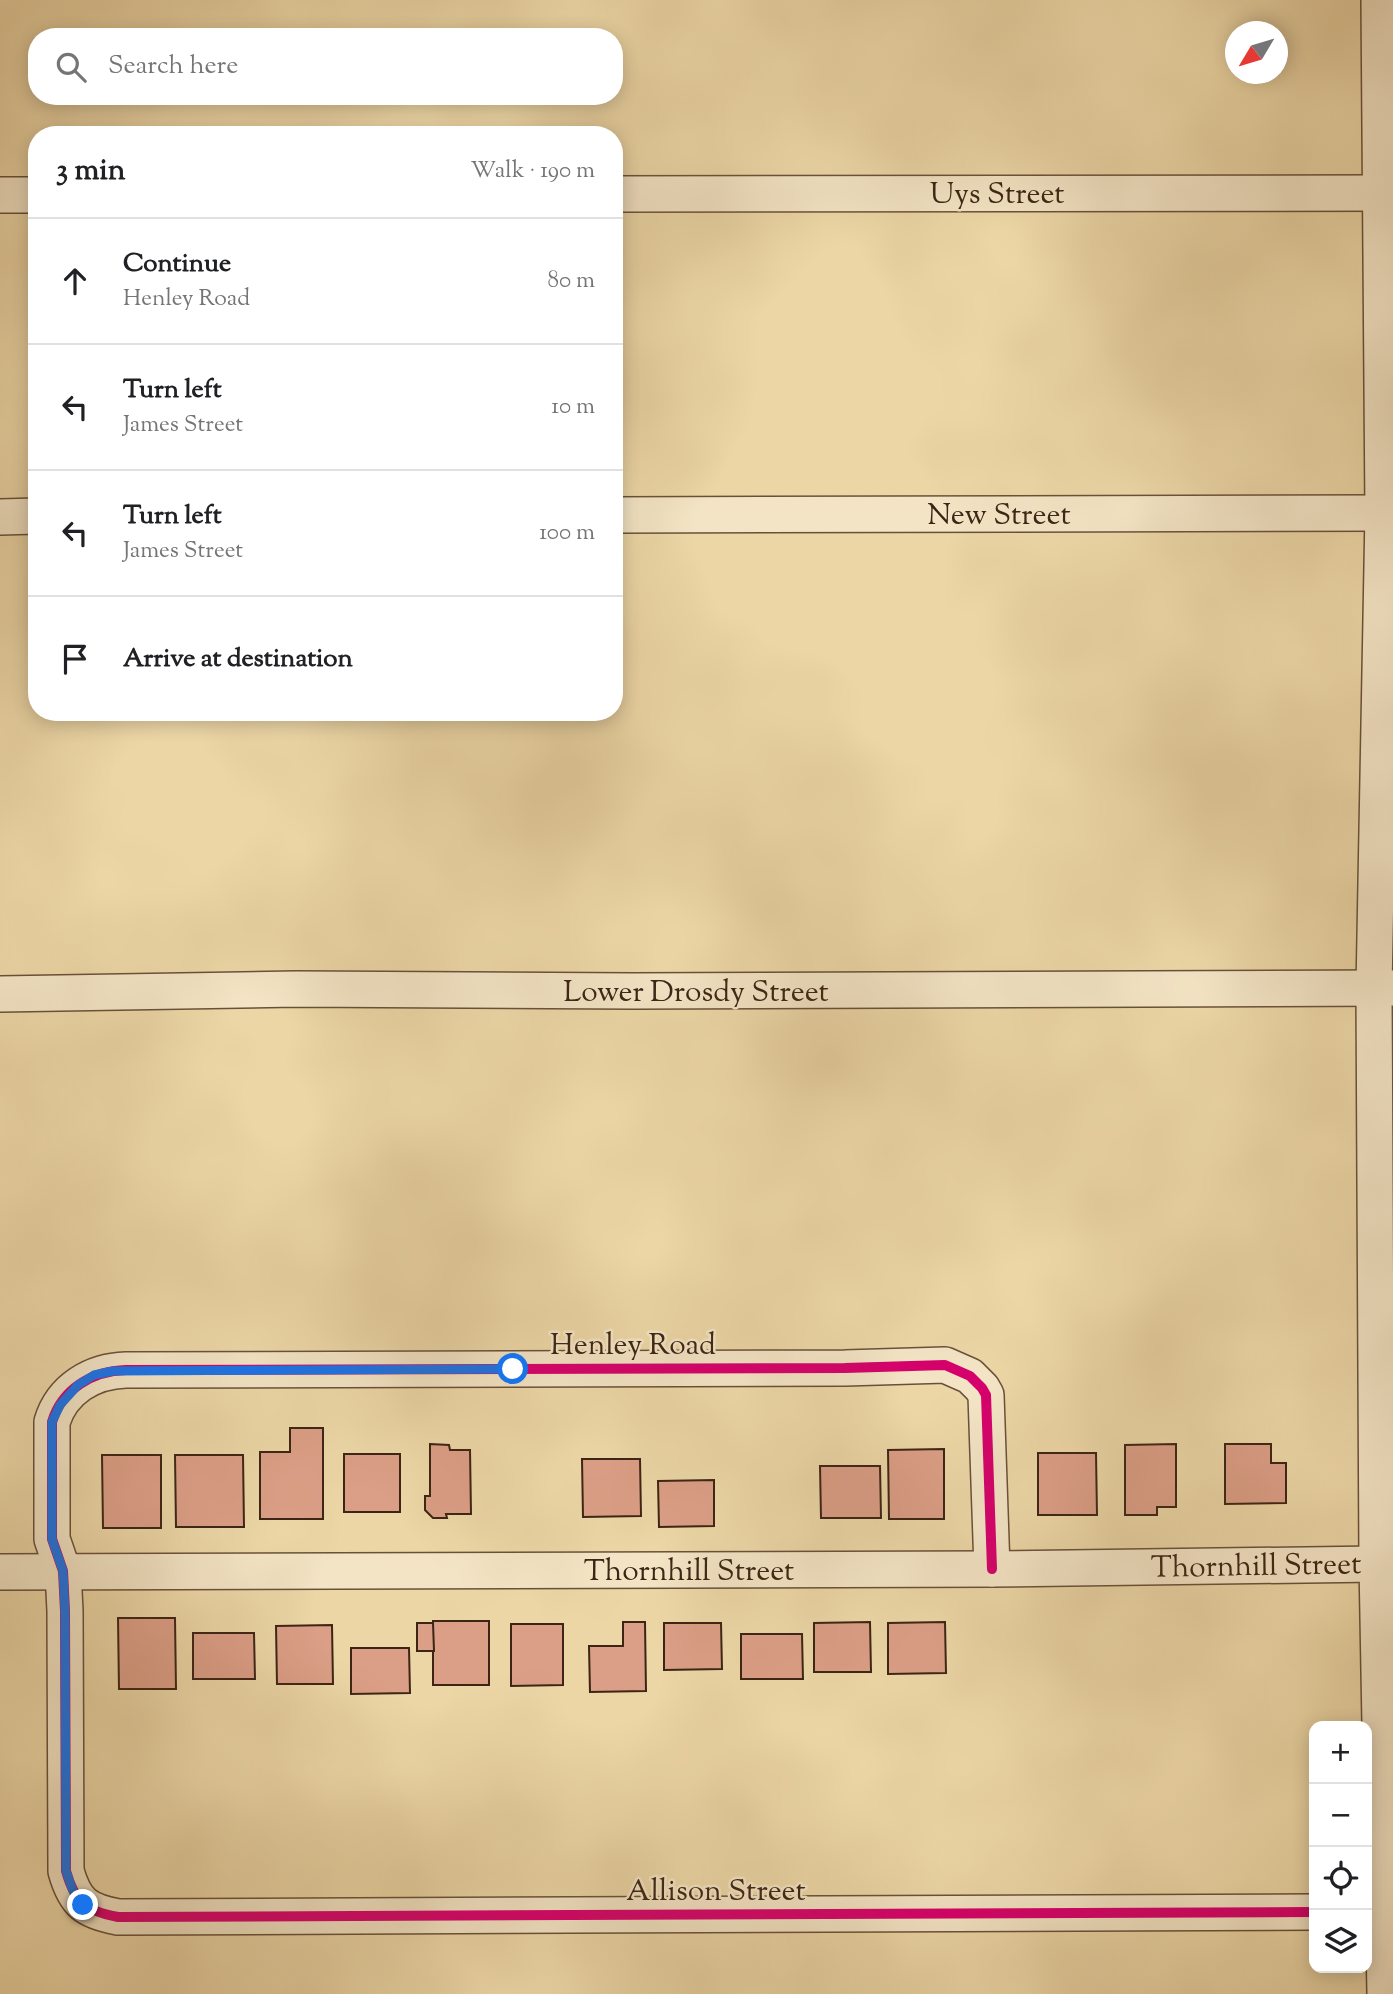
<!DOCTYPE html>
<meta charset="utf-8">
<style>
body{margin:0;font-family:"Sorts Mill Goudy",serif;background:#f2f2f2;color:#202124}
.controls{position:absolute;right:21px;bottom:21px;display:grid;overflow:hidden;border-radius:14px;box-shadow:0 4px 18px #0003}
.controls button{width:63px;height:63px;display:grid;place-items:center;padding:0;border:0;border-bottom:2px solid #e0e0e0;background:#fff;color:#202124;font:35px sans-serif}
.compass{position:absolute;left:1225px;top:21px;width:63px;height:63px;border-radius:50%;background:#fff;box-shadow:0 4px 18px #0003;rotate:232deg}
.stop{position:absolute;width:21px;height:21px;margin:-16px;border:5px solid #1a73e8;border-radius:50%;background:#fff}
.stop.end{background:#1a73e8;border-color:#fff;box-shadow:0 2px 7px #0008}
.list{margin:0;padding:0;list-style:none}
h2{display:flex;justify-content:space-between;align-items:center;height:91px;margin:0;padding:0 28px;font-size:30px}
h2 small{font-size:23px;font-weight:400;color:#757577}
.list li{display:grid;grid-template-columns:46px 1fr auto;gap:21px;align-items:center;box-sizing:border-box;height:126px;padding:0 28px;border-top:2px solid #e0e0e0}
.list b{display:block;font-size:26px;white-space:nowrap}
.list p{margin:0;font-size:23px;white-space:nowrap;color:#757577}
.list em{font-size:23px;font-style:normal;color:#757577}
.icon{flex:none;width:38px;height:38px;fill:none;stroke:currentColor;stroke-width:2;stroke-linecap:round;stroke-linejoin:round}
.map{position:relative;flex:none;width:1393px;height:1994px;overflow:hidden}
.search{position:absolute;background:#fff;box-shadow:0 4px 18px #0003;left:28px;top:28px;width:595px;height:77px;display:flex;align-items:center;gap:18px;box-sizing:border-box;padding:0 24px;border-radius:28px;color:#757577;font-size:26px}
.panel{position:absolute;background:#fff;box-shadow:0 4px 18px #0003;left:28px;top:126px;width:595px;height:595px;border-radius:28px}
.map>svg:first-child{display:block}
.building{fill:#db9e86;stroke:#3c2515;stroke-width:2}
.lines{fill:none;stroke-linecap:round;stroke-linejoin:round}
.minor-casing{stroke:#685139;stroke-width:38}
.minor{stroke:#f3e4c5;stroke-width:35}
.cycleway-casing{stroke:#f3e4c5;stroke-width:15}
.cycleway{stroke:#d6006c;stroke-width:10}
.route{stroke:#1a73e8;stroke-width:9}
.labels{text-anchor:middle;stroke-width:5;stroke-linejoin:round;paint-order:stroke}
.street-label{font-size:30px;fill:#3c2515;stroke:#f3e4c5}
</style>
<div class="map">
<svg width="1393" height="1994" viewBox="0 0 1393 1994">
<rect width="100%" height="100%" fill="#ecd6a6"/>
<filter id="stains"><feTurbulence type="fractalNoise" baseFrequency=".00286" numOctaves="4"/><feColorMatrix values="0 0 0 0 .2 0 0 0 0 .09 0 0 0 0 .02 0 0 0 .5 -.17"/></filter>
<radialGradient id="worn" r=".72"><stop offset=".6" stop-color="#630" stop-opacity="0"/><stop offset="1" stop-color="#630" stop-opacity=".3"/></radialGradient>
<g class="building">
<polygon points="290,1428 323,1428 323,1519 260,1519 260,1452 290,1452"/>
<polygon points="430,1444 449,1445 450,1450 470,1450 471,1514 446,1514 447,1518 433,1518 425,1510 425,1496 430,1496"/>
<polygon points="1176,1444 1176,1507 1157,1507 1157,1515 1125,1515 1125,1445"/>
<polygon points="1225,1444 1271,1444 1271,1463 1286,1463 1286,1503 1225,1504"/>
<polygon points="944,1449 944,1519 889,1519 888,1450"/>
<polygon points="1038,1453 1096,1453 1097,1515 1038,1515"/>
<rect x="344" y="1454" width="56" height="58"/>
<polygon points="102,1455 161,1455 161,1528 103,1528"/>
<polygon points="175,1455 243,1455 244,1527 176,1527"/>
<polygon points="582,1459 640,1459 641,1516 583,1517"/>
<polygon points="820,1466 880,1466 881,1518 821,1518"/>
<polygon points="714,1480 714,1526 659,1527 658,1481"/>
<polygon points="118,1618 175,1618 176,1689 119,1689"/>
<rect x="433" y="1621" width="56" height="64"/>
<polygon points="623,1622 645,1622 646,1691 590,1692 589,1646 623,1646"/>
<polygon points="870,1622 871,1672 814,1672 814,1623"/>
<polygon points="945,1622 946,1673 888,1674 888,1623"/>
<polygon points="417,1623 433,1623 434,1651 417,1651"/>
<polygon points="664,1623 721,1623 722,1669 664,1670"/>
<polygon points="511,1624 563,1624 563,1685 511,1686"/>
<polygon points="332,1625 333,1684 277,1684 276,1626"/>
<polygon points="193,1633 254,1633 255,1679 193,1679"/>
<polygon points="741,1634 802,1634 803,1679 741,1679"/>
<polygon points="351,1648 409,1648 410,1693 351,1694"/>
</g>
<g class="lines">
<g class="minor-casing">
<g id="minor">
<polyline points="1379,0 1383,513 1374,989 1377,1564 1385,1994"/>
<polyline points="614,194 1380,193"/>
<polyline points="0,195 37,195"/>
<polyline points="614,515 1383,513"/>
<polyline points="0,517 37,516"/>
<polyline points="0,994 296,989 633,991 1393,988"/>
<path d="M992 1569 986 1395 982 1388 970 1376 945 1365 845 1368 126 1370C92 1371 62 1389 52 1422V1539L63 1571 65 1611 66 1871C75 1903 86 1911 118 1917L1314 1912"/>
<polyline points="0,1572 992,1569 1377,1564"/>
</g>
</g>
<use href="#minor" class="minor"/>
<g class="cycleway-casing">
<path id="cycleway" d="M992 1569 986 1395 982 1388 970 1376 945 1365 845 1368 126 1370C92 1371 62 1389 52 1422V1539L63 1571 65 1611 66 1871C75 1903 86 1911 118 1917L1314 1912"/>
</g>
<use href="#cycleway" class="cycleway"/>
</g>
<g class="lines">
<polyline class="route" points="83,1905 73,1891 66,1871 65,1611 63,1571 52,1539 52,1422 60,1405 78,1385 94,1375 113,1371 513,1369"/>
</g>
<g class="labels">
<g class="street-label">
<text x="997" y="203">Uys Street</text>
<text x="999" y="524">New Street</text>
<text x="696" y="1001">Lower Drosdy Street</text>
<text x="633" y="1354">Henley Road</text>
<text transform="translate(1256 1565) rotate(-1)" y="10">Thornhill Street</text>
<text x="689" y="1580">Thornhill Street</text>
<text x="716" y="1900">Allison Street</text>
</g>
</g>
<rect width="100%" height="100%" filter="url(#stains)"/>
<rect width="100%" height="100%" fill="url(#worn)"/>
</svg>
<div class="controls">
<button>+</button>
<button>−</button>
<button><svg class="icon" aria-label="locate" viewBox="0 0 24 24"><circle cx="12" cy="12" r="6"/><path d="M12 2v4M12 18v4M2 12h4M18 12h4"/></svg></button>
<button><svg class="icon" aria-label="layers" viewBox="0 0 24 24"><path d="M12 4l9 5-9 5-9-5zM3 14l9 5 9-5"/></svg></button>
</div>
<svg class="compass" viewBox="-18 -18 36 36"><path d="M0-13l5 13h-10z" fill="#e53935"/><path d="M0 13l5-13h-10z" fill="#757577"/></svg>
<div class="stop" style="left:513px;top:1369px"></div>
<div class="stop end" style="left:83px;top:1905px"></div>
<div class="search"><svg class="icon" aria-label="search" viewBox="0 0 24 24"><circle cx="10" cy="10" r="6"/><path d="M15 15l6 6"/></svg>Search here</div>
<section class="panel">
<h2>3 min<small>Walk · 190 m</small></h2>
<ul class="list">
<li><svg class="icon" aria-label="ahead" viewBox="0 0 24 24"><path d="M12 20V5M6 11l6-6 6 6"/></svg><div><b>Continue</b><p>Henley Road</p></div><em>80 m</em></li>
<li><svg class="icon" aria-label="left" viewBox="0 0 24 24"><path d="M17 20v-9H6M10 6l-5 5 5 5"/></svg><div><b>Turn left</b><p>James Street</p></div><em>10 m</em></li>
<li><svg class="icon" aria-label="left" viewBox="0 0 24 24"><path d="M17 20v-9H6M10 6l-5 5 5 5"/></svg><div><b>Turn left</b><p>James Street</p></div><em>100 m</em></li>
<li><svg class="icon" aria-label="arrive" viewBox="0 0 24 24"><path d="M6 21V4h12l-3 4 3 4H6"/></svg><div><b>Arrive at destination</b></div></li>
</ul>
</section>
</div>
